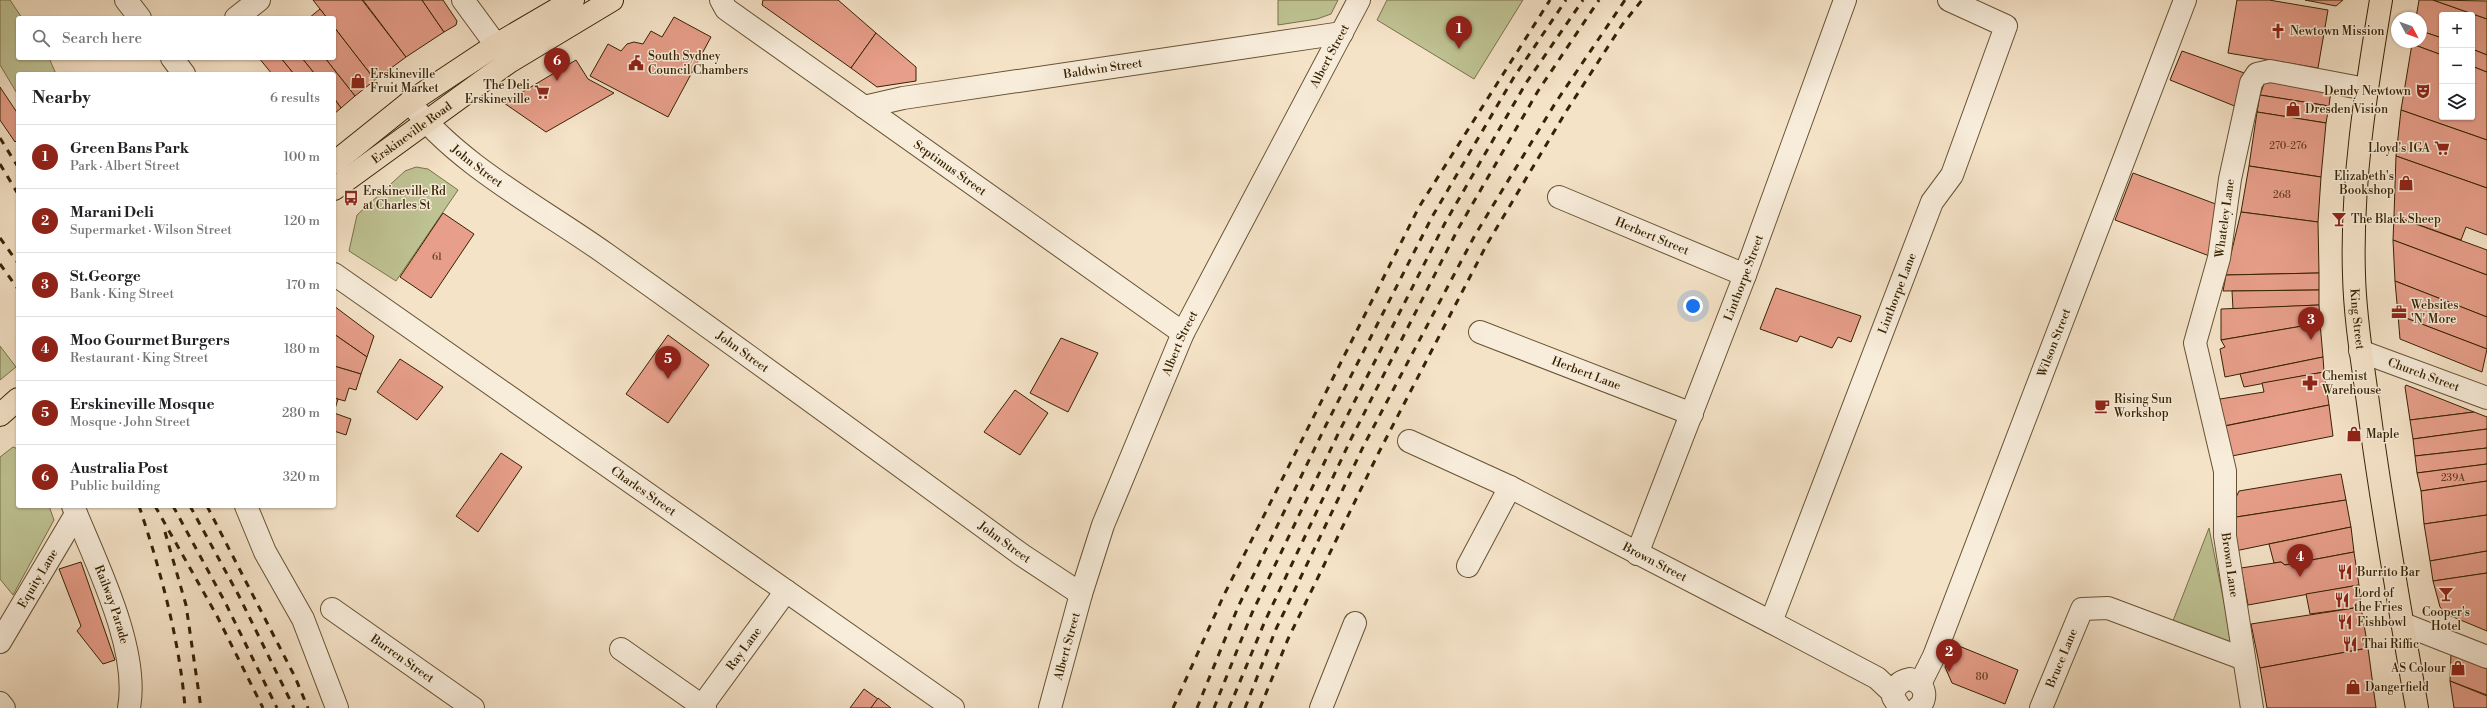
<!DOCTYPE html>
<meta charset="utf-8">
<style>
body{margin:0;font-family:"Libre Bodoni",serif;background:#f2f2f2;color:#202124}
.controls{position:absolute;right:12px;top:12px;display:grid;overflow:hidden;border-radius:4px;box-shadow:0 1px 3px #0004}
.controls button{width:36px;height:36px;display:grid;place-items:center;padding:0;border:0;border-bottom:1px solid #e0e0e0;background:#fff;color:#202124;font:20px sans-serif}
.compass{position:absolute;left:2391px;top:12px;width:36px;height:36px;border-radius:50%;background:#fff;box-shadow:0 1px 3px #0004;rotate:131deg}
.you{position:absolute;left:1693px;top:306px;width:14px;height:14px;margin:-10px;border:3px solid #fff;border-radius:50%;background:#1a73e8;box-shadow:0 0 0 6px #1a73e833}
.badge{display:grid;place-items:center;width:26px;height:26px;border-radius:50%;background:#8f2418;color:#fff;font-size:13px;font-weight:700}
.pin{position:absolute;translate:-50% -33px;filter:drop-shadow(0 1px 2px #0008)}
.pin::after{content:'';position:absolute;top:21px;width:14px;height:12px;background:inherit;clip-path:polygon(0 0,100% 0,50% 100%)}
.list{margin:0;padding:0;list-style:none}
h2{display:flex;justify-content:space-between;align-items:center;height:52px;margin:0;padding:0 16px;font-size:17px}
h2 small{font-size:13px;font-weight:400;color:#757577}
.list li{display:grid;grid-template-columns:26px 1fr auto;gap:12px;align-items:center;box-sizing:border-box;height:64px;padding:0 16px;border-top:1px solid #e0e0e0}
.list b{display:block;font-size:15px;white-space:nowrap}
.list p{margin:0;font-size:13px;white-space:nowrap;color:#757577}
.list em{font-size:13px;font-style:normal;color:#757577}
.icon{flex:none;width:22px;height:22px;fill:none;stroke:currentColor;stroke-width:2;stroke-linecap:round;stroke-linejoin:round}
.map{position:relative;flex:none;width:2487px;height:708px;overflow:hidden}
.search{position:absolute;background:#fff;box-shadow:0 1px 3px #0004;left:16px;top:16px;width:320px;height:44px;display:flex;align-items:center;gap:10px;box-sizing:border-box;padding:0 14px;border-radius:4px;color:#757577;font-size:15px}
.panel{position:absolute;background:#fff;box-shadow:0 1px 3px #0004;left:16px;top:72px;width:320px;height:436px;border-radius:4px}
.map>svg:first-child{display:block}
.green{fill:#bfc394;stroke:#7b724a}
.building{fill:#e79e8a;stroke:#372201}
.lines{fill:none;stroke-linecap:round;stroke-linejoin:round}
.minor-casing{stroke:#665233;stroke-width:24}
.major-casing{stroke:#372201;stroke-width:24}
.highway-casing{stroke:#372201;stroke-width:24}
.minor{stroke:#f8eddb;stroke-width:22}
.major{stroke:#f5e3c8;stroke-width:22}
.highway{stroke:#f5e3c8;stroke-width:22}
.rail{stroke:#372201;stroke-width:3;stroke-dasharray:7 7;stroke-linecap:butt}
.labels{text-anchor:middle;stroke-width:3;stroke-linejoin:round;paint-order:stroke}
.number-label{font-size:10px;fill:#634123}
.poi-label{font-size:12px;fill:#372201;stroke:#f8eddb;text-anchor:start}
.street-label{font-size:12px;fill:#372201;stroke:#f8eddb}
</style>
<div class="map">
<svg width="2487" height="708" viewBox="0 0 2487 708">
<rect width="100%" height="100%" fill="#f5e3c8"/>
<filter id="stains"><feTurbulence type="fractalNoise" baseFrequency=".005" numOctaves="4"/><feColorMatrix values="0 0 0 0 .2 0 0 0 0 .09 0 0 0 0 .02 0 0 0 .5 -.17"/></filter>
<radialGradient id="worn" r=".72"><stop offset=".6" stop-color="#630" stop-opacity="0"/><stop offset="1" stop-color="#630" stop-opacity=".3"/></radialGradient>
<g class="green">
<polygon points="0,0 10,0 22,18 18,18 18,58 49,58 56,74 18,74 18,95 0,65"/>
<polygon points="1278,0 1338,0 1331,14 1317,19 1278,25"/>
<polygon points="1387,0 1523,0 1474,79 1377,20"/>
<polygon points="416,167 428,169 458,190 396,281 349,251 357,215 405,171"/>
<polygon points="0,346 16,367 0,380"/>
<polygon points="13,447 18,449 18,506 49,506 54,520 13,595 0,579 0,457"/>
<polygon points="2209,528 2233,647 2171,626"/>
</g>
<g class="building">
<polygon points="313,0 362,0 406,57 375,80 334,27 334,18 327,18"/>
<polygon points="363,0 422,0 444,32 406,57"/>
<polygon points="422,0 443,0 457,21 456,25 444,32"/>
<polygon points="763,0 838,0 876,33 851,68 762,5"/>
<polygon points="2237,0 2269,0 2328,10 2318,68 2228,53"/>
<polygon points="2305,0 2343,0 2336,6"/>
<polygon points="2419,0 2433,0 2487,19 2487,55 2472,49 2472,15 2442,15 2442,38 2421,31 2421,18 2416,18"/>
<polygon points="2433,0 2487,1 2487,19"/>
<polygon points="320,9 327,18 309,18"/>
<polygon points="674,17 711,37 668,117 590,76 608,44 621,51 627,44 634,42 643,44 651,31 662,37"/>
<polygon points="334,27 375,80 355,96 325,58 334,58"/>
<polygon points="2421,31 2442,38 2442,55 2412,44 2412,42 2421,42"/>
<polygon points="876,33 916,67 916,81 877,87 851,68"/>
<polygon points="2412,44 2442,55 2442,117 2472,117 2472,66 2487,72 2487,140 2401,110"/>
<polygon points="2472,49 2487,55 2487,72 2472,66"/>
<polygon points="2182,51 2250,75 2242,109 2170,80"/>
<polygon points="259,58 281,58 294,74 272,74"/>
<polygon points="281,58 302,58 315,74 294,74"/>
<polygon points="302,58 325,58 355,96 341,108 334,98 334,74 315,74"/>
<polygon points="576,60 588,79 614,93 546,132 504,103"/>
<polygon points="2266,78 2331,90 2329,106 2260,95"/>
<polygon points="0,87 18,114 18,139 15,142 0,120"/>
<polygon points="2260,95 2329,106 2326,123 2257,112"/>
<polygon points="334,98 341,108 334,114"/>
<polygon points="2401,110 2487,140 2487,188 2396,156"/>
<polygon points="2257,112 2326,123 2321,177 2249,166"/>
<polygon points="2396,156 2487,188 2487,235 2466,227 2461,240 2394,216"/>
<polygon points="2249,166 2321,177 2318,222 2241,212"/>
<polygon points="2133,173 2221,206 2212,257 2115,220"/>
<polygon points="2241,212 2318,222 2319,273 2226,275"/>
<polygon points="443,213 474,234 431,298 400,277"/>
<polygon points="2394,216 2487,250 2487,275 2393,240"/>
<polygon points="2393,240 2487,275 2487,317 2395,281"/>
<polygon points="2319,273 2319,290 2223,291 2226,275"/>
<polygon points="2395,281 2487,317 2487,349 2398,315"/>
<polygon points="1776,288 1861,316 1851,342 1838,337 1832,348 1800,336 1797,342 1760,329"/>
<polygon points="2319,290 2319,305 2233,309 2232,291"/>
<polygon points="2319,305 2320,323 2221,340 2221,309"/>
<polygon points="334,306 374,336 367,357 334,334"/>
<polygon points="2398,315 2487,349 2482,372 2400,339"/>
<polygon points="2320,323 2323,357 2225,377 2220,349 2225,347 2221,340"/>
<polygon points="334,334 367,357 361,374 334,366"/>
<polygon points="668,335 709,365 668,423 626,394"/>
<polygon points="1061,338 1098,353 1068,412 1030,393"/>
<polygon points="2323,357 2324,372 2244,387 2240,374"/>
<polygon points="400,359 443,387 417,420 377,392"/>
<polygon points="334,366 361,374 356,390 349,388 345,401 334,398"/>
<polygon points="2324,372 2329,405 2224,426 2220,399 2264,392 2262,383"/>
<polygon points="2406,385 2474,412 2410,420 2405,387"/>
<polygon points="1015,390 1048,413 1020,455 984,432"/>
<polygon points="334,398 338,399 334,412"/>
<polygon points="2329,405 2333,436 2227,457 2220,427"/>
<polygon points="2474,412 2487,417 2487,429 2413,439 2410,420"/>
<polygon points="334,413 351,419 346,435 334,431"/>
<polygon points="2487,429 2487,448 2415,456 2413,439"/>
<polygon points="2487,448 2487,464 2417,473 2415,456"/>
<polygon points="501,453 522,467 478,532 456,516"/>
<polygon points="2487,464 2487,481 2421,491 2417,473"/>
<polygon points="2341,474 2346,500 2230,518 2230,510 2239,491"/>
<polygon points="2487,481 2487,515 2424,524 2421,491"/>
<polygon points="2346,500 2351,527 2235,551 2230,518"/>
<polygon points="2487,515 2487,551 2430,561 2424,524"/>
<polygon points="2351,527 2354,552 2285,565 2281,562 2274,563 2269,544"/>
<polygon points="2487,551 2487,573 2433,581 2430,561"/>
<polygon points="2354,552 2359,585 2248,605 2241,568 2281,562 2285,565"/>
<polygon points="81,562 115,660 103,664 77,631 81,626 59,569"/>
<polygon points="2487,573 2487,631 2446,614 2440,607 2433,581"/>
<polygon points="2359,585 2361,607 2310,614 2306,594"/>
<polygon points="2361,607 2368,648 2260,668 2251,624"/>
<polygon points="1954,644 2018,670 2005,704 1952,683 1945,667"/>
<polygon points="2368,648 2376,708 2267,708 2260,668"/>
<polygon points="2451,653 2487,666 2487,695 2450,681"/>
<polygon points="2450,681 2487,696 2487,708 2454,708"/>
<polygon points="864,689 878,699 871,708 850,708"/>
<polygon points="878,698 891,708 871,708"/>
</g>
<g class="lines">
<g class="minor-casing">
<g id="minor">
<polyline points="126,0 140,18"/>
<polyline points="463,0 507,60"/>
<path id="s1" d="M721 0 726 9 1183 333"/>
<polyline points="236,18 259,0"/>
<polyline points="172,58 184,74"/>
<path id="s2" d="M410 102C456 164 543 209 606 254 746 353 884 454 1022 555L1081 594"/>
<path id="s3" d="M864 107 903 98 1342 33"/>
<path id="s4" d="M1559 197 1745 275"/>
<path id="s5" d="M334 274 953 708"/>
<path id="s6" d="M1480 332 1692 414"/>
<path id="s7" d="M2360 351 2487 398"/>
<path id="s8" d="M1409 441 1510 487 1771 622 1877 678 1893 693"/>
<path id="s9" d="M73 506C95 561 140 648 129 708"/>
<polyline points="246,506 265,552 303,619 337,708"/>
<path id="s10" d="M1637 554 1745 275 1845 0"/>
<polyline points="1468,566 1510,487"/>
<path id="s11" d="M332 609 473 708"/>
<path id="s12" d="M1771 622 1932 202 1952 175 2006 26 1949 0"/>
<polyline points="2403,624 2487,657"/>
<path id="s13" d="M0 642 76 514"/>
<polyline points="621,649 705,708"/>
<path id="s14" d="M1920 684 1934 656 2185 0"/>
<polyline points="0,703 4,708"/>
<path id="s15" d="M702 706 786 591"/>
<path id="s16" d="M1050 708 1081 594 1103 525 1183 333 1359 0"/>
<polyline points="1321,708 1355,623"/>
<path d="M1900 708 1893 697C1894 686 1900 681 1910 679 1925 683 1929 698 1918 708"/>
<path id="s17" d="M2041 708 2082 609 2108 608 2244 659"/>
<path id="s18" d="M2252 708 2225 536V471L2195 343 2219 258 2230 179 2251 83 2257 74 2270 71 2366 89"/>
</g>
</g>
<g class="major-casing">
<g id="major">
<polyline points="334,163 410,102 496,45 573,0"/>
<path id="s19" d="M334 189 509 62 612 0"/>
<polyline points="0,415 18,399"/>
</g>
</g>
<g class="highway-casing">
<g id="highway">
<path id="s20" d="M2381 0C2366 90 2351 183 2354 275 2355 320 2363 365 2369 410 2382 510 2400 609 2417 708"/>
</g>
</g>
<use href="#minor" class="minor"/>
<use href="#major" class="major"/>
<use href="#highway" class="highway"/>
<g class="rail">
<polyline points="0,138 18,167"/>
<polyline points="0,164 18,194"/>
<polyline points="0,238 18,263"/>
<polyline points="0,264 18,289"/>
<path d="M139 506C160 568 180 642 185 708"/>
<polyline points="155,506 217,616 263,708"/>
<polyline points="173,506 225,602 277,708"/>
<polyline points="190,506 239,596 294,708"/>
<polyline points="207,506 295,677 308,708"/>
<polyline points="165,532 186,605 201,708"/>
<polyline points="1173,708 1223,597 1419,207 1550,0"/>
<polyline points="1197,708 1238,607 1326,425 1432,217 1514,77 1566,0"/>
<polyline points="1214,708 1252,613 1339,432 1445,223 1526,83 1583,0"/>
<polyline points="1229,708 1265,621 1351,439 1458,229 1538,91 1599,0"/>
<polyline points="1245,708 1276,629 1364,445 1475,235 1556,102 1625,0"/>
<polyline points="1260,708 1288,639 1378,454 1487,244 1567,110 1622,25 1642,0"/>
</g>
</g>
<defs>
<g id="church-bare" transform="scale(1.2)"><path d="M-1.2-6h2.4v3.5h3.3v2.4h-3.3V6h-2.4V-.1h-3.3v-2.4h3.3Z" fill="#8f2418" stroke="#f8eddb" stroke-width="2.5" paint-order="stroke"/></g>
<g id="civic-bare" transform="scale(1.2)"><path d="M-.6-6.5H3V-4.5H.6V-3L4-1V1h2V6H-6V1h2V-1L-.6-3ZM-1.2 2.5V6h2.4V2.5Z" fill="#8f2418" stroke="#f8eddb" stroke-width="2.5" paint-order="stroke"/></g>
<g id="shop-bare" transform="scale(1.2)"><path d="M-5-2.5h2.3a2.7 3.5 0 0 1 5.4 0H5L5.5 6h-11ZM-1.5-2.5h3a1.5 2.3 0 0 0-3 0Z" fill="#8f2418" stroke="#f8eddb" stroke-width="2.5" paint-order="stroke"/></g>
<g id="theatre-bare" transform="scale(1.2)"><path d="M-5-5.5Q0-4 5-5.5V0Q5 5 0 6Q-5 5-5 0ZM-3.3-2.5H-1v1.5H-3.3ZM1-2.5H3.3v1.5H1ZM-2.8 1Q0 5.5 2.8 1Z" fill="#8f2418" stroke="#f8eddb" stroke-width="2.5" paint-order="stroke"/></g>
<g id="supermarket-bare" transform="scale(1.2)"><path d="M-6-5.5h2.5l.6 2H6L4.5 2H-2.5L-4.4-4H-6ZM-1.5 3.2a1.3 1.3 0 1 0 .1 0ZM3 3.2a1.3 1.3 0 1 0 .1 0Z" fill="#8f2418" stroke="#f8eddb" stroke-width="2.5" paint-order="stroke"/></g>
<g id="bus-bare" transform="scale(1.2)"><path d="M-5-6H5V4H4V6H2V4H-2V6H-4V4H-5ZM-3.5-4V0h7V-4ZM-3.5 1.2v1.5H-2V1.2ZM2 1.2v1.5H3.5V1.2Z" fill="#8f2418" stroke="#f8eddb" stroke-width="2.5" paint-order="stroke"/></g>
<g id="bar-bare" transform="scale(1.2)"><path d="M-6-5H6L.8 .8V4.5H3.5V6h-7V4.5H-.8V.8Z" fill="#8f2418" stroke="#f8eddb" stroke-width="2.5" paint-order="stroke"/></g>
<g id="office-bare" transform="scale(1.2)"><path d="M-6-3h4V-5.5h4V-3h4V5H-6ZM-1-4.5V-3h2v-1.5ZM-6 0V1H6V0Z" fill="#8f2418" stroke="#f8eddb" stroke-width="2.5" paint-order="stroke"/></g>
<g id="pharmacy-bare" transform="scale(1.2)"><path d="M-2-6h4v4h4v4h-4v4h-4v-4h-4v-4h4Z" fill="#8f2418" stroke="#f8eddb" stroke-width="2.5" paint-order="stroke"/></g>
<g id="cafe-bare" transform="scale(1.2)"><path d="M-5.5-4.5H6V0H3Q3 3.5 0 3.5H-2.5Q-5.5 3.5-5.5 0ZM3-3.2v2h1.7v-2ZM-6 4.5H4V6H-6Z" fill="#8f2418" stroke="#f8eddb" stroke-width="2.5" paint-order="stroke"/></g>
<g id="restaurant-bare" transform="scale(1.2)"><path d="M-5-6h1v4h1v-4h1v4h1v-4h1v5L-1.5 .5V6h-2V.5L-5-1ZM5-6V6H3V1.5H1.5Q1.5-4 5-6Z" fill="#8f2418" stroke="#f8eddb" stroke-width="2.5" paint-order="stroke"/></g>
</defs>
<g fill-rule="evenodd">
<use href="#church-bare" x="2278" y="31"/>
<use href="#civic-bare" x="636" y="63"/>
<use href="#shop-bare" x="358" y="81"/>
<use href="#theatre-bare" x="2423" y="91"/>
<use href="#supermarket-bare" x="542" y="92"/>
<use href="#shop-bare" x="2293" y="109"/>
<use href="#supermarket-bare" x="2442" y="148"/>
<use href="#shop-bare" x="2406" y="183"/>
<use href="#bus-bare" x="351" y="198"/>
<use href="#bar-bare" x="2339" y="219"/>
<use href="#office-bare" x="2399" y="312"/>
<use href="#pharmacy-bare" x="2310" y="383"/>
<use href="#cafe-bare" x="2102" y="406"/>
<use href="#shop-bare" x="2354" y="434"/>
<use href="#restaurant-bare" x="2345" y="572"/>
<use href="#bar-bare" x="2446" y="594"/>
<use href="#restaurant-bare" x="2342" y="600"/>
<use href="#restaurant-bare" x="2345" y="622"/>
<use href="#restaurant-bare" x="2350" y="644"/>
<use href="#shop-bare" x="2458" y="668"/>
<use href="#shop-bare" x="2353" y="687"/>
</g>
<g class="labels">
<g class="number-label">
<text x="2288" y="149">270-276</text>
<text x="2282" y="198">268</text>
<text x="437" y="260">61</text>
<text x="2453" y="481">239A</text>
<text x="1982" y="680">80</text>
</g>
<g class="poi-label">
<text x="2290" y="35">Newtown Mission</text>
<text x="648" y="60">South Sydney<tspan x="648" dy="14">Council Chambers</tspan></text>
<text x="370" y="78">Erskineville<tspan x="370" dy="14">Fruit Market</tspan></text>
<text x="530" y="89" text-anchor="end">The Deli<tspan x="530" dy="14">Erskineville</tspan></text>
<text x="2411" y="95" text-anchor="end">Dendy Newtown</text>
<text x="2305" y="113">Dresden Vision</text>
<text x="2430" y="152" text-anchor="end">Lloyd's IGA</text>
<text x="2394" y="180" text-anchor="end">Elizabeth's<tspan x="2394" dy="14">Bookshop</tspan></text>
<text x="363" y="195">Erskineville Rd<tspan x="363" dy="14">at Charles St</tspan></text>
<text x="2351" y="223">The Black Sheep</text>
<text x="2411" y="309">Websites<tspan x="2411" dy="14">'N' More</tspan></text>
<text x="2322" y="380">Chemist<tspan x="2322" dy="14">Warehouse</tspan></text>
<text x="2114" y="403">Rising Sun<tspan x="2114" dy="14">Workshop</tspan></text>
<text x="2366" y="438">Maple</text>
<text x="2357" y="576">Burrito Bar</text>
<text x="2354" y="597">Lord of<tspan x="2354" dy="14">the Fries</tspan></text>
<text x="2446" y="616" text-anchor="middle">Cooper's<tspan x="2446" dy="14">Hotel</tspan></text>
<text x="2357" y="626">Fishbowl</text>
<text x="2362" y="648">Thai Riffic</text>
<text x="2446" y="672" text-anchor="end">AS Colour</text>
<text x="2365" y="691">Dangerfield</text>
</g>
<g class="street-label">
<text dy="4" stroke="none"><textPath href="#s16" startOffset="712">Albert Street</textPath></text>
<text dy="4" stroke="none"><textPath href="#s3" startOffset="242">Baldwin Street</textPath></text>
<text dy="4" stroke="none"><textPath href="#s19" startOffset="96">Erskineville Road</textPath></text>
<text dy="4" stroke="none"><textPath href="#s2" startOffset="93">John Street</textPath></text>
<text dy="4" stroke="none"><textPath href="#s1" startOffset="285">Septimus Street</textPath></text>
<text dy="4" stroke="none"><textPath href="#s18" startOffset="499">Whateley Lane</textPath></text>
<text dy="4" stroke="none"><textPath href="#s4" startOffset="101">Herbert Street</textPath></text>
<text dy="4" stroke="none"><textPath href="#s10" startOffset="296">Linthorpe Street</textPath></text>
<text dy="4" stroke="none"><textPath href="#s12" startOffset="352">Linthorpe Lane</textPath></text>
<text dy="4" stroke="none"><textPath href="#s20" startOffset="321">King Street</textPath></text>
<text dy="4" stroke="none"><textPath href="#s14" startOffset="367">Wilson Street</textPath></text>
<text dy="4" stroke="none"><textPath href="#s16" startOffset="388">Albert Street</textPath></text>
<text dy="4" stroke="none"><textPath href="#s2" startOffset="417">John Street</textPath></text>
<text dy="4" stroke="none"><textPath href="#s6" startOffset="114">Herbert Lane</textPath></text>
<text dy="4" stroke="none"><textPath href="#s7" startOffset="68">Church Street</textPath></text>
<text dy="4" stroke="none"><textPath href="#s5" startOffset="378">Charles Street</textPath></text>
<text dy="4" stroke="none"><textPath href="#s2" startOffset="741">John Street</textPath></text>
<text dy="4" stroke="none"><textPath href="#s8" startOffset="274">Brown Street</textPath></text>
<text transform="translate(2230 565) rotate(82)" y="4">Brown Lane</text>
<text dy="4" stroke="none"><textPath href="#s13" startOffset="74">Equity Lane</textPath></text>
<text dy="4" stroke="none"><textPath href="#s9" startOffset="106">Railway Parade</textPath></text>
<text dy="4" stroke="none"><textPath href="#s16" startOffset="64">Albert Street</textPath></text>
<text dy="4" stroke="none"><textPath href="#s15" startOffset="71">Ray Lane</textPath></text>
<text dy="4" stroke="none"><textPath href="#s17" startOffset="54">Bruce Lane</textPath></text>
<text dy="4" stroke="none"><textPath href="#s11" startOffset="86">Burren Street</textPath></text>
</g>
</g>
<rect width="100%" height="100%" filter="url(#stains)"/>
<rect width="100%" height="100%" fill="url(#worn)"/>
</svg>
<div class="controls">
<button>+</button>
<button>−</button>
<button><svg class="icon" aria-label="layers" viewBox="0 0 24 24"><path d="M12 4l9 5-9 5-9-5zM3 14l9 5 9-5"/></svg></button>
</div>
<svg class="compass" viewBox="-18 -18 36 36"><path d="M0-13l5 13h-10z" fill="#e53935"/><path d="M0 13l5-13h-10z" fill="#757577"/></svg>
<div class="you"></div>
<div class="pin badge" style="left:1459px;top:49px">1</div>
<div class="pin badge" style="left:1949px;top:672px">2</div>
<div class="pin badge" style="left:2311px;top:340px">3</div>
<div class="pin badge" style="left:2300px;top:577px">4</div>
<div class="pin badge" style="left:668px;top:379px">5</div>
<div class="pin badge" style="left:557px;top:81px">6</div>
<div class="search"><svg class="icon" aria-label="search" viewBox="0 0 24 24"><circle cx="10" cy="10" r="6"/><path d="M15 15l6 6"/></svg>Search here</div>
<section class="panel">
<h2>Nearby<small>6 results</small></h2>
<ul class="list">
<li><span class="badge">1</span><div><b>Green Bans Park</b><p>Park · Albert Street</p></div><em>100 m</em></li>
<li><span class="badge">2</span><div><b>Marani Deli</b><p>Supermarket · Wilson Street</p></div><em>120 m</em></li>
<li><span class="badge">3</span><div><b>St.George</b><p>Bank · King Street</p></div><em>170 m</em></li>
<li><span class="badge">4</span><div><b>Moo Gourmet Burgers</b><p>Restaurant · King Street</p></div><em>180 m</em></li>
<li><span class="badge">5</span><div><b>Erskineville Mosque</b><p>Mosque · John Street</p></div><em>280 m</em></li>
<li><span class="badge">6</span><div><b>Australia Post</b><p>Public building</p></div><em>320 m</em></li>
</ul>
</section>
</div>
